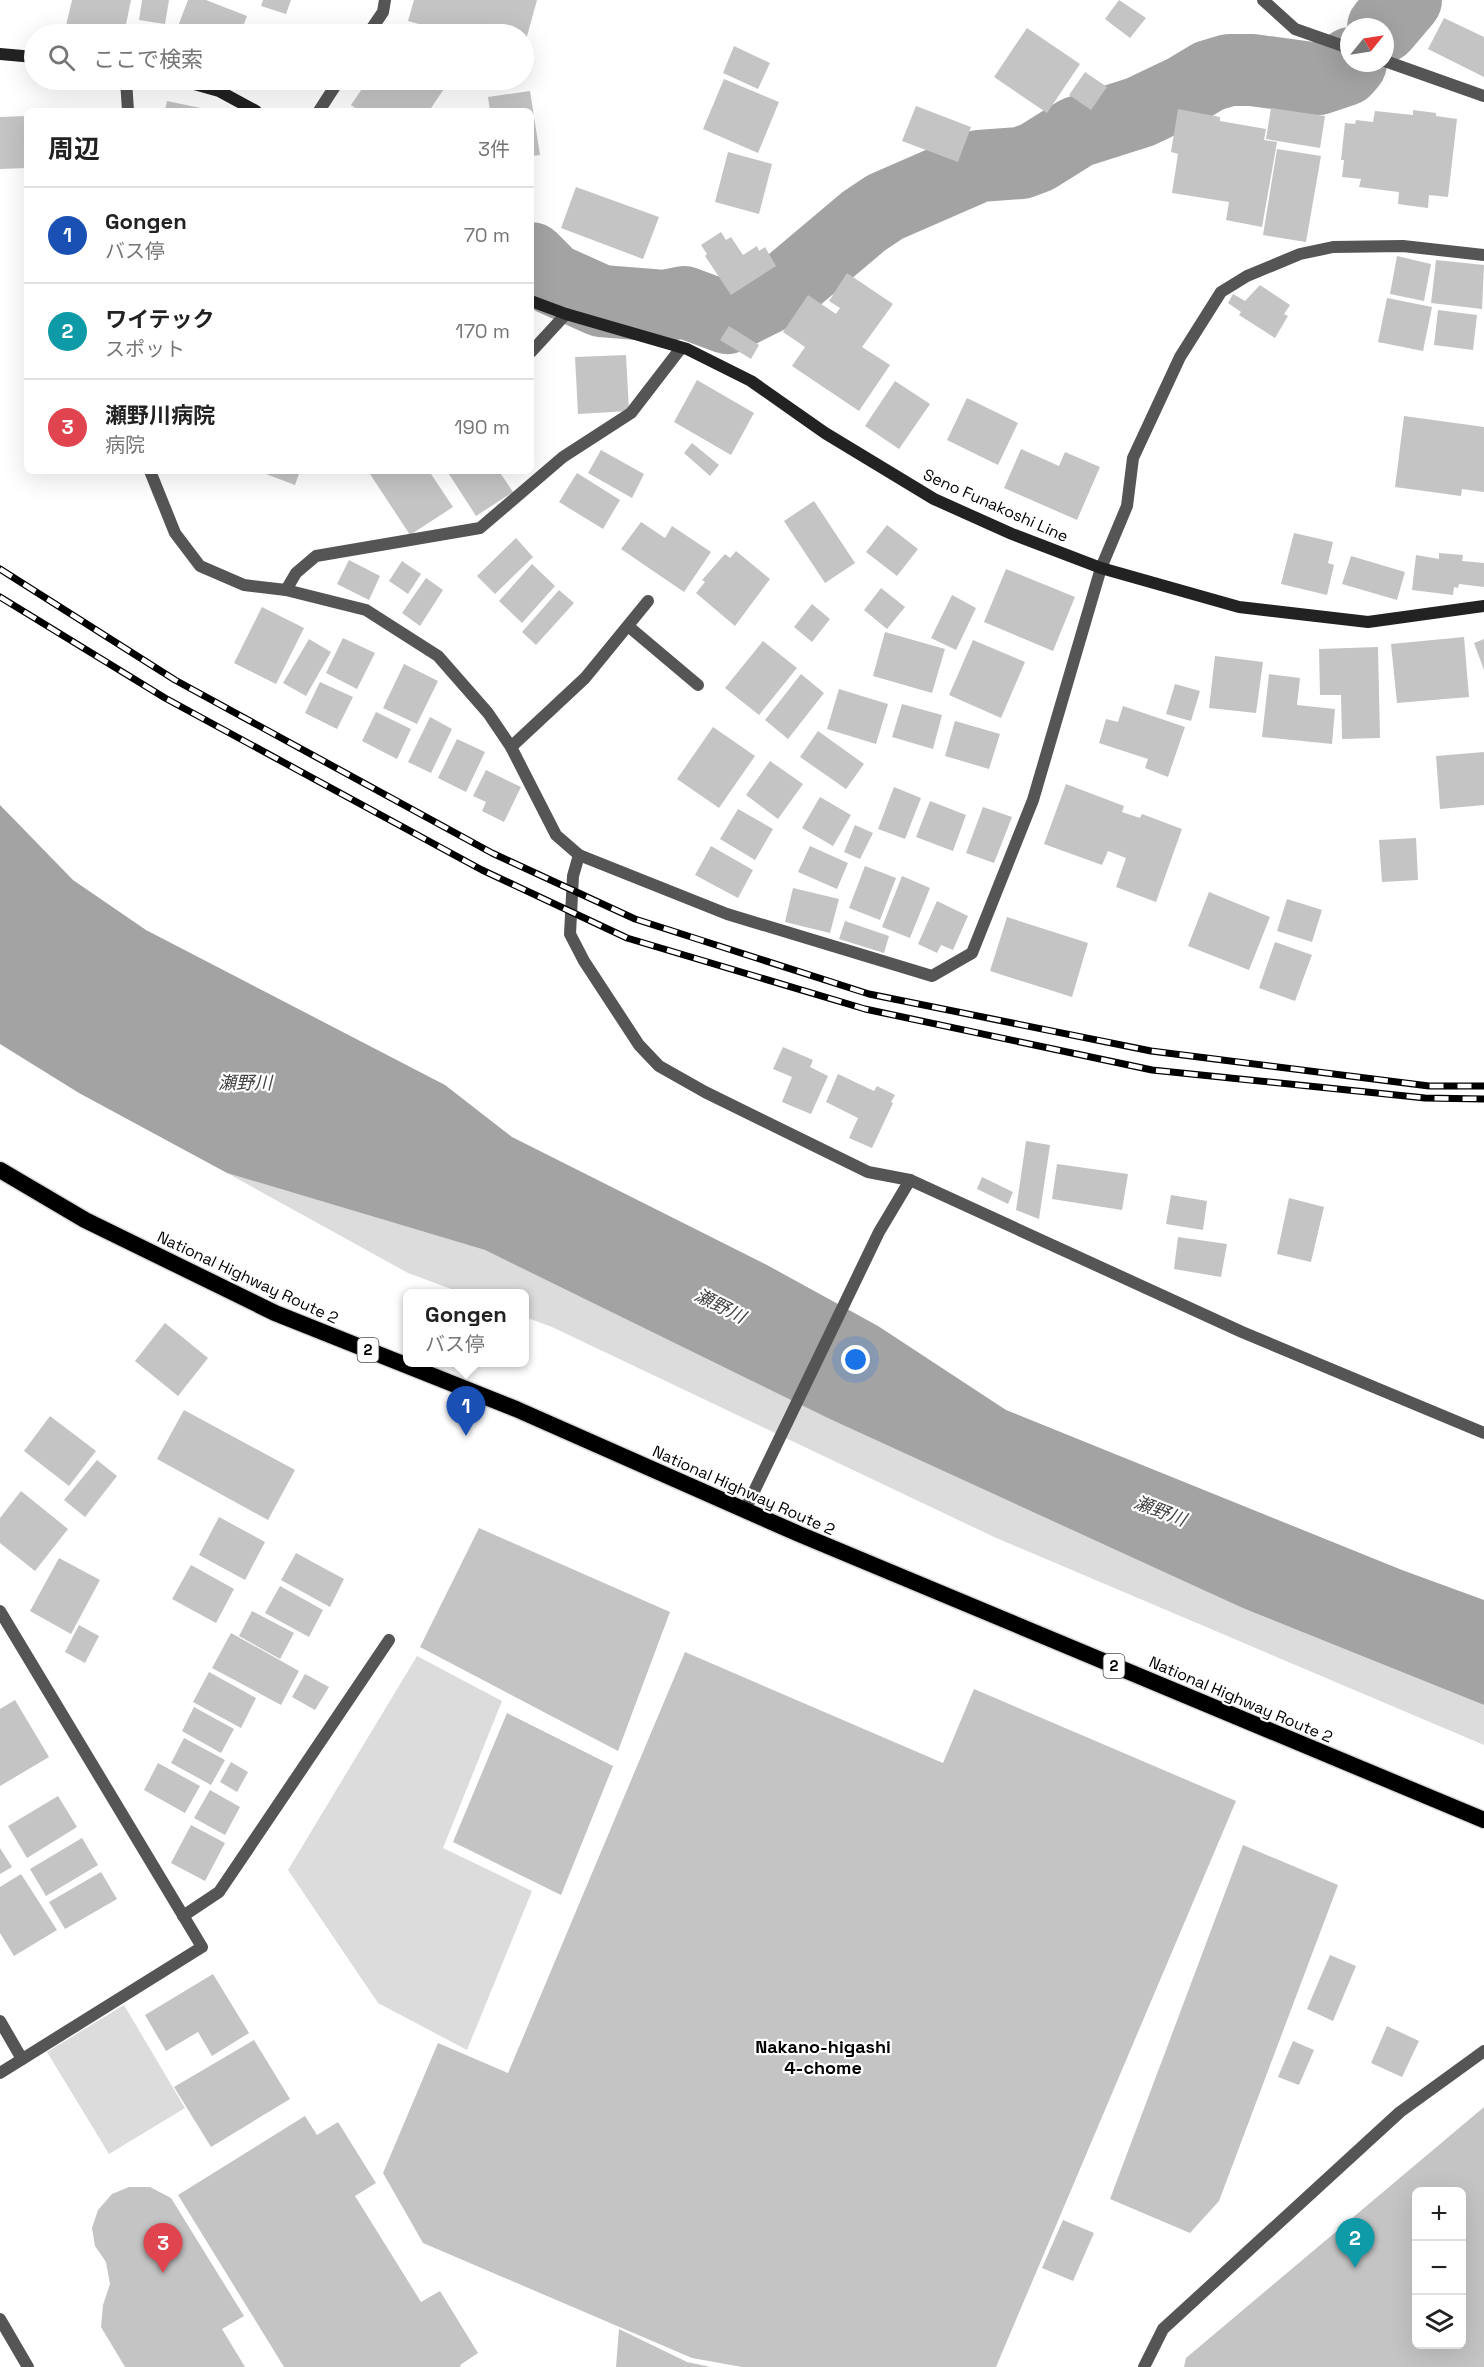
<!DOCTYPE html>
<html lang="ja">
<meta charset="utf-8">
<style>
body{margin:0;font-family:"Space Grotesk","Noto Sans JP",sans-serif;background:#f6f6f6;color:#222}
.controls{position:absolute;right:18px;bottom:18px;display:grid;overflow:hidden;border-radius:9px;box-shadow:0 6px 24px #0002}
.controls button{width:54px;height:54px;display:grid;place-items:center;padding:0;border:0;border-bottom:2px solid #e0e0e0;background:#fff;color:#222;font:30px sans-serif}
.compass{position:absolute;left:1340px;top:18px;width:54px;height:54px;border-radius:50%;background:#fff;box-shadow:0 6px 24px #0002;rotate:60deg}
.you{position:absolute;left:856px;top:1360px;width:21px;height:21px;margin:-15px;border:4px solid #fff;border-radius:50%;background:#1a73e8;box-shadow:0 0 0 9px #1a73e833}
.badge{display:grid;place-items:center;width:39px;height:39px;border-radius:50%;background:#000;color:#fff;font-size:20px;font-weight:700}
.pin{position:absolute;translate:-50% -50px;filter:drop-shadow(0 2px 3px #0008)}
.pin::after{content:'';position:absolute;top:32px;width:21px;height:18px;background:inherit;clip-path:polygon(0 0,100% 0,50% 100%)}
.popup{position:absolute;left:403px;top:1289px;width:126px;height:78px;box-sizing:border-box;display:grid;place-content:center;border-radius:9px;background:#fff;filter:drop-shadow(0 2px 4px #0005);font-size:20px;white-space:nowrap;color:#767676}
.popup b{font-size:22px;color:#222}
.popup::after{content:'';position:absolute;left:50%;top:100%;margin-left:-12px;border:12px solid transparent;border-top-color:#fff}
.list{margin:0;padding:0;list-style:none}
h2{display:flex;justify-content:space-between;align-items:center;height:78px;margin:0;padding:0 24px;font-size:26px}
h2 small{font-size:20px;font-weight:400;color:#767676}
.list li{display:grid;grid-template-columns:39px 1fr auto;gap:18px;align-items:center;box-sizing:border-box;height:96px;padding:0 24px;border-top:2px solid #e0e0e0}
.list b{display:block;font-size:22px;white-space:nowrap}
.list p{margin:0;font-size:20px;white-space:nowrap;color:#767676}
.list em{font-size:20px;font-style:normal;color:#767676}
.icon{flex:none;width:33px;height:33px;fill:none;stroke:currentColor;stroke-width:2;stroke-linecap:round;stroke-linejoin:round}
.map{position:relative;flex:none;width:1484px;height:2367px;overflow:hidden}
.search{position:absolute;background:#fff;box-shadow:0 6px 24px #0002;left:24px;top:24px;width:510px;height:66px;display:flex;align-items:center;gap:15px;box-sizing:border-box;padding:0 21px;border-radius:33px;color:#767676;font-size:22px}
.panel{position:absolute;background:#fff;box-shadow:0 6px 24px #0002;left:24px;top:108px;width:510px;height:366px;border-radius:9px}
.map>svg:first-child{display:block}
.green{fill:#dcdcdc}
.water{fill:#a3a3a3}
.lines{fill:none;stroke-linecap:round;stroke-linejoin:round}
.river{stroke:#a3a3a3;stroke-width:72}
.building{fill:#c4c4c4;fill-rule:evenodd}
.trunk-casing{stroke:#dbdbdb;stroke-width:19}
.service{stroke:#555;stroke-width:12}
.minor{stroke:#555;stroke-width:12}
.secondary{stroke:#222;stroke-width:12}
.trunk{stroke:#000;stroke-width:16}
.rail-casing{stroke:#000;stroke-width:7}
.rail{stroke:#fff;stroke-width:4.5;stroke-dasharray:14;stroke-linecap:butt}
.labels{text-anchor:middle;stroke-width:4.5;stroke-linejoin:round;paint-order:stroke}
.shield{fill:#fff;stroke:#4c4c4c;stroke-width:1.5}
.shield-label{font-size:15px;font-weight:bold;fill:#000}
.street-label{font-size:16px;fill:#000;stroke:#fff}
.water-label{font-size:18px;font-style:italic;fill:#444;stroke:#fff}
.neighbourhood-label{font-size:18px;font-weight:bold;fill:#000;stroke:#fff}
</style>
<div class="map">
<svg width="1484" height="2367" viewBox="0 0 1484 2367">
<rect width="100%" height="100%" fill="#fff"/>
<g class="green">
<polygon points="227,1173 485,1250 1245,1609 1484,1705 1484,1745 994,1537 552,1327 525,1317 524,1294 462,1293 408,1273"/>
<polygon points="417,1656 502,1701 443,1848 532,1891 467,2050 378,2003 288,1870"/>
<polygon points="124,2005 185,2108 109,2154 47,2052"/>
</g>
<polygon class="water" points="0,805 73,880 146,930 445,1085 512,1137 767,1265 878,1326 1006,1410 1402,1570 1484,1600 1484,1705 1245,1609 830,1419 485,1250 227,1173 79,1093 0,1044"/>
<g class="lines">
<g class="river">
<polyline points="1383,27 1406,0"/>
<polyline points="531,258 552,279 601,301 664,306 684,302 727,318 781,291 864,221 885,207 979,166 1021,163 1037,157 1077,132 1140,112 1184,91 1209,76 1229,70 1252,70 1318,79 1345,70 1351,63"/>
</g>
</g>
<g class="building">
<polygon points="72,0 131,0 124,34 86,34 65,30"/>
<polygon points="142,0 169,0 165,24 139,20"/>
<polygon points="188,0 206,0 247,16 240,34 175,34"/>
<polygon points="263,0 291,0 286,14 261,6"/>
<polygon points="414,0 537,0 524,47 524,34 456,34 408,21"/>
<polygon points="1119,0 1146,18 1130,38 1105,19"/>
<polygon points="1444,18 1484,37 1484,77 1428,49"/>
<polygon points="1027,28 1080,64 1047,113 994,77"/>
<polygon points="734,46 770,63 758,89 723,73"/>
<polygon points="1085,72 1107,87 1091,110 1069,95"/>
<polygon points="724,79 779,102 758,153 703,129"/>
<polygon points="368,80 450,80 429,111 384,111 380,109 378,111 360,111 351,105"/>
<polygon points="530,91 540,155 531,156 531,111 490,111 488,97"/>
<polygon points="167,101 210,110 210,111 165,111"/>
<polygon points="916,106 971,127 958,162 902,141"/>
<polygon points="1271,108 1325,116 1320,148 1266,139"/>
<polygon points="1178,109 1220,117 1220,121 1266,129 1264,140 1277,142 1262,227 1226,220 1229,202 1172,193 1178,154 1171,152"/>
<polygon points="1413,110 1436,113 1436,116 1457,119 1448,197 1429,195 1428,208 1398,204 1399,192 1359,187 1361,179 1342,177 1344,160 1341,160 1345,123 1355,124 1356,120 1373,122 1375,111 1413,115"/>
<polygon points="27,116 27,168 0,169 0,117"/>
<polygon points="1277,149 1321,156 1306,242 1263,235"/>
<polygon points="728,152 772,164 759,214 715,202"/>
<polygon points="576,187 659,217 643,259 561,228"/>
<polygon points="721,232 726,240 731,237 743,255 757,246 759,251 765,247 776,266 731,295 705,256 707,254 701,245"/>
<polygon points="1397,256 1431,264 1424,301 1390,294"/>
<polygon points="1436,260 1484,265 1482,309 1431,303"/>
<polygon points="847,273 893,304 862,347 890,365 859,411 792,366 805,347 783,332 808,295 836,314 840,308 829,301"/>
<polygon points="1260,285 1290,305 1284,314 1288,316 1275,338 1239,315 1241,312 1228,303 1233,294 1245,301"/>
<polygon points="1387,298 1432,307 1423,351 1378,342"/>
<polygon points="1438,310 1477,315 1473,350 1434,345"/>
<polygon points="729,326 759,345 751,359 720,340"/>
<polygon points="626,355 629,411 578,414 575,357"/>
<polygon points="697,380 754,413 731,455 674,422"/>
<polygon points="895,381 930,404 899,449 865,426"/>
<polygon points="967,398 1018,423 998,465 947,440"/>
<polygon points="1404,416 1484,427 1484,492 1462,489 1461,496 1395,487"/>
<polygon points="692,443 719,465 710,476 684,453"/>
<polygon points="1021,449 1059,466 1065,452 1100,467 1077,520 1004,488"/>
<polygon points="601,450 644,474 632,498 588,473"/>
<polygon points="258,471 300,471 295,485"/>
<polygon points="368,471 429,471 453,507 410,535"/>
<polygon points="447,471 499,471 513,492 476,516"/>
<polygon points="577,473 620,500 603,529 559,502"/>
<polygon points="814,501 855,563 825,583 784,521"/>
<polygon points="641,522 665,538 672,526 711,552 684,592 621,549"/>
<polygon points="887,525 918,549 897,576 866,552"/>
<polygon points="1294,533 1333,542 1328,563 1334,565 1327,595 1281,584"/>
<polygon points="516,538 533,557 495,594 477,576"/>
<polygon points="736,551 770,579 735,626 696,593 705,582 702,580 725,554 730,558"/>
<polygon points="1439,553 1463,555 1462,561 1484,563 1484,587 1459,584 1458,588 1454,587 1453,595 1412,590 1416,555 1439,559"/>
<polygon points="1351,556 1405,572 1397,600 1342,584"/>
<polygon points="349,560 380,576 369,600 337,584"/>
<polygon points="402,561 421,574 408,594 389,581"/>
<polygon points="532,564 555,586 522,623 499,601"/>
<polygon points="1006,569 1075,597 1053,651 984,622"/>
<polygon points="426,578 443,590 420,626 402,613"/>
<polygon points="881,588 905,607 887,629 864,610"/>
<polygon points="559,590 574,603 536,645 522,632"/>
<polygon points="952,595 976,608 956,650 931,638"/>
<polygon points="812,604 830,619 812,642 794,627"/>
<polygon points="262,607 304,628 276,684 234,663"/>
<polygon points="885,632 945,649 932,693 873,676"/>
<polygon points="1464,637 1469,697 1397,703 1391,644"/>
<polygon points="343,638 375,653 357,689 326,673"/>
<polygon points="309,639 331,652 306,696 283,683"/>
<polygon points="1484,639 1484,670 1474,643"/>
<polygon points="973,640 1025,662 1001,718 949,695"/>
<polygon points="763,641 797,668 759,715 725,688"/>
<polygon points="1378,647 1380,738 1342,739 1341,695 1320,695 1319,649"/>
<polygon points="1215,656 1263,662 1256,713 1209,708"/>
<polygon points="404,664 438,681 417,724 383,708"/>
<polygon points="801,674 824,693 788,739 765,720"/>
<polygon points="1269,674 1300,678 1297,705 1335,709 1332,744 1262,737"/>
<polygon points="320,682 353,697 337,729 305,713"/>
<polygon points="1175,684 1200,691 1191,721 1166,714"/>
<polygon points="839,689 888,704 876,744 827,729"/>
<polygon points="902,704 942,715 933,749 892,737"/>
<polygon points="1123,706 1185,727 1168,777 1145,768 1148,759 1099,743 1106,719 1118,722"/>
<polygon points="376,712 411,729 397,759 362,741"/>
<polygon points="430,717 452,729 431,773 408,762"/>
<polygon points="955,721 1000,734 989,769 945,756"/>
<polygon points="713,727 755,756 719,808 677,779"/>
<polygon points="818,731 864,764 846,789 800,757"/>
<polygon points="457,739 485,752 466,792 438,778"/>
<polygon points="1484,752 1484,805 1440,809 1436,756"/>
<polygon points="770,761 803,784 778,819 746,795"/>
<polygon points="486,770 521,787 504,822 482,811 486,802 473,796"/>
<polygon points="1066,784 1124,806 1122,812 1140,818 1142,814 1182,829 1156,902 1116,887 1126,858 1108,851 1102,865 1044,844"/>
<polygon points="894,787 921,798 905,839 878,829"/>
<polygon points="820,797 851,815 833,846 802,828"/>
<polygon points="930,801 966,815 953,851 916,837"/>
<polygon points="983,807 1012,817 994,863 966,853"/>
<polygon points="738,809 773,829 755,860 720,839"/>
<polygon points="855,825 873,833 860,859 844,852"/>
<polygon points="1416,838 1418,880 1382,882 1379,840"/>
<polygon points="711,846 753,870 738,898 695,875"/>
<polygon points="810,846 848,863 837,889 798,872"/>
<polygon points="865,866 896,878 880,920 849,908"/>
<polygon points="902,876 930,888 910,938 882,927"/>
<polygon points="793,888 839,899 830,933 785,922"/>
<polygon points="1209,892 1270,917 1249,970 1188,946"/>
<polygon points="1287,899 1322,910 1312,942 1277,931"/>
<polygon points="937,901 968,916 953,950 941,945 937,953 918,944"/>
<polygon points="1007,917 1088,943 1072,997 990,971"/>
<polygon points="845,921 889,936 884,953 839,939"/>
<polygon points="1275,942 1312,955 1295,1001 1259,988"/>
<polygon points="783,1047 813,1060 810,1067 828,1076 811,1114 782,1102 792,1077 773,1069"/>
<polygon points="838,1074 874,1091 877,1086 895,1095 891,1102 893,1103 872,1148 849,1138 858,1118 826,1102"/>
<polygon points="1026,1141 1050,1145 1039,1219 1016,1210"/>
<polygon points="1057,1164 1128,1174 1122,1210 1052,1199"/>
<polygon points="982,1177 1013,1192 1008,1204 977,1189"/>
<polygon points="1171,1195 1207,1201 1203,1230 1166,1224"/>
<polygon points="1289,1198 1324,1207 1311,1262 1277,1254"/>
<polygon points="1178,1237 1227,1244 1221,1277 1174,1269"/>
<polygon points="165,1323 208,1358 178,1396 135,1361"/>
<polygon points="184,1410 295,1470 268,1520 157,1459"/>
<polygon points="50,1416 96,1451 69,1486 24,1451"/>
<polygon points="97,1460 117,1476 85,1517 64,1500"/>
<polygon points="21,1491 68,1529 35,1571 0,1543 0,1518"/>
<polygon points="219,1517 265,1542 245,1580 199,1555"/>
<polygon points="479,1528 670,1612 618,1751 420,1647"/>
<polygon points="296,1553 344,1579 330,1607 281,1580"/>
<polygon points="59,1558 100,1580 71,1634 30,1611"/>
<polygon points="191,1565 234,1589 216,1623 172,1599"/>
<polygon points="280,1586 323,1610 309,1637 265,1613"/>
<polygon points="252,1611 294,1633 280,1659 239,1636"/>
<polygon points="79,1625 99,1636 85,1663 65,1652"/>
<polygon points="231,1633 299,1671 281,1705 212,1668"/>
<polygon points="685,1652 943,1763 974,1689 1236,1801 996,2367 742,2367 692,2358 423,2243 383,2173 438,2043 508,2073"/>
<polygon points="209,1672 256,1698 241,1728 193,1702"/>
<polygon points="305,1674 329,1687 315,1710 292,1697"/>
<polygon points="15,1700 49,1757 0,1786 0,1709"/>
<polygon points="194,1707 234,1729 221,1753 182,1731"/>
<polygon points="507,1713 613,1766 561,1895 453,1842"/>
<polygon points="184,1738 225,1760 211,1785 171,1763"/>
<polygon points="231,1762 248,1772 237,1792 220,1782"/>
<polygon points="158,1763 200,1786 185,1813 144,1790"/>
<polygon points="210,1790 240,1807 225,1835 194,1818"/>
<polygon points="58,1796 77,1827 27,1858 8,1826"/>
<polygon points="191,1825 225,1843 205,1881 171,1863"/>
<polygon points="82,1838 98,1865 46,1896 30,1869"/>
<polygon points="1243,1845 1338,1885 1219,2201 1190,2233 1110,2199"/>
<polygon points="0,1848 12,1867 0,1874"/>
<polygon points="101,1872 117,1899 65,1929 49,1902"/>
<polygon points="21,1874 57,1930 14,1956 0,1933 0,1887"/>
<polygon points="1330,1955 1356,1966 1333,2021 1307,2009"/>
<polygon points="213,1974 249,2033 212,2056 198,2032 166,2051 145,2015"/>
<polygon points="1387,2026 1419,2041 1402,2077 1371,2063"/>
<polygon points="254,2040 290,2099 211,2147 174,2087"/>
<polygon points="1293,2041 1314,2050 1299,2085 1278,2077"/>
<path d="M1484 2107V2367H1184L1186 2358ZM1416 2192H1462V2344H1416Z"/>
<polygon points="305,2116 317,2135 338,2122 376,2183 355,2196 421,2302 440,2291 478,2353 460,2365 461,2367 284,2367 178,2195"/>
<polygon points="129,2187 150,2187 171,2198 244,2316 222,2329 245,2367 125,2367 101,2327 103,2305 110,2284 106,2262 95,2246 92,2228 98,2210 112,2194"/>
<polygon points="1063,2220 1094,2233 1073,2281 1042,2268"/>
<polygon points="619,2329 687,2362 711,2367 616,2367"/>
</g>
<g class="lines">
<g class="trunk-casing">
<polyline id="trunk" points="0,1170 85,1220 275,1313 516,1409 799,1534 1484,1820"/>
</g>
<g class="service">
<polyline points="531,352 566,314"/>
<polyline points="1101,568 1127,506 1133,458 1180,357 1221,292 1247,276 1300,254 1333,247 1403,246 1484,255"/>
<polyline points="286,590 296,573 316,556 480,528 563,457 631,413 681,348"/>
<polyline points="628,626 698,685"/>
<polyline points="511,747 585,678 648,601"/>
</g>
<g class="minor">
<polyline points="1263,0 1295,29 1349,48"/>
<polyline points="368,34 383,12 385,0"/>
<polyline points="1385,61 1484,96"/>
<polyline points="126,80 128,111"/>
<polyline points="319,111 339,80"/>
<polyline points="150,471 175,533 200,566 244,585 286,590 366,610 438,656 488,713 511,747 556,835 579,855 727,914 932,976 972,953 1033,800 1101,568"/>
<polyline points="579,855 573,876 570,934 584,961 639,1045 659,1066 705,1092 868,1172 910,1180 1242,1332 1484,1433"/>
<polyline points="745,1510 879,1232 910,1180"/>
<polyline points="0,1611 202,1947 0,2073"/>
<polyline points="183,1916 219,1892 389,1640"/>
<polyline points="0,2021 22,2059"/>
<polyline points="0,2319 28,2367"/>
<polyline points="1144,2367 1163,2329 1400,2112 1484,2051"/>
</g>
<g class="secondary">
<polyline points="0,54 34,57"/>
<polyline points="180,80 219,91 256,111"/>
<polyline points="531,301 566,314 687,349 751,381 825,433 934,499 1012,534 1101,568 1239,607 1368,622 1484,606"/>
</g>
<use href="#trunk" class="trunk"/>
<g class="rail-casing">
<g id="rail">
<polyline points="0,569 175,680 492,853 635,919 869,994 1151,1051 1429,1086 1484,1086"/>
<polyline points="0,597 165,698 482,870 627,938 865,1009 1152,1070 1425,1098 1484,1099"/>
</g>
</g>
<use href="#rail" class="rail"/>
</g>
<g class="labels">
<g class="shield">
<rect x="357.5" y="1338" width="21" height="24" rx="4.5"/>
<rect x="1103.5" y="1654" width="21" height="24" rx="4.5"/>
</g>
<g class="shield-label">
<text x="368" y="1355">2</text>
<text x="1114" y="1671">2</text>
</g>
<g class="street-label">
<text transform="translate(996 505) rotate(24)" y="6">Seno Funakoshi Line</text>
<text transform="translate(248 1277) rotate(25)" y="6">National Highway Route 2</text>
<text transform="translate(744 1490) rotate(24)" y="6">National Highway Route 2</text>
<text transform="translate(1241 1699) rotate(23)" y="6">National Highway Route 2</text>
</g>
<g class="water-label">
<text x="245" y="1089">瀬野川</text>
<text transform="translate(720 1306) rotate(27)" y="6">瀬野川</text>
<text transform="translate(1160 1511) rotate(21)" y="6">瀬野川</text>
</g>
<g class="neighbourhood-label">
<text x="823" y="2053">Nakano-higashi<tspan x="823" dy="21">4-chome</tspan></text>
</g>
</g>
</svg>
<div class="controls">
<button>+</button>
<button>−</button>
<button><svg class="icon" aria-label="layers" viewBox="0 0 24 24"><path d="M12 4l9 5-9 5-9-5zM3 14l9 5 9-5"/></svg></button>
</div>
<svg class="compass" viewBox="-18 -18 36 36"><path d="M0-13l5 13h-10z" fill="#e53935"/><path d="M0 13l5-13h-10z" fill="#767676"/></svg>
<div class="you"></div>
<div class="pin badge" style="left:466px;top:1436px;background:#1a4fb4">1</div>
<div class="popup"><b>Gongen</b>バス停</div>
<div class="pin badge" style="left:1355px;top:2268px;background:#0f9aa8">2</div>
<div class="pin badge" style="left:163px;top:2273px;background:#e0444e">3</div>
<div class="search"><svg class="icon" aria-label="search" viewBox="0 0 24 24"><circle cx="10" cy="10" r="6"/><path d="M15 15l6 6"/></svg>ここで検索</div>
<section class="panel">
<h2>周辺<small>3件</small></h2>
<ul class="list">
<li><span class="badge" style="background:#1a4fb4">1</span><div><b>Gongen</b><p>バス停</p></div><em>70 m</em></li>
<li><span class="badge" style="background:#0f9aa8">2</span><div><b>ワイテック</b><p>スポット</p></div><em>170 m</em></li>
<li><span class="badge" style="background:#e0444e">3</span><div><b>瀬野川病院</b><p>病院</p></div><em>190 m</em></li>
</ul>
</section>
</div>
